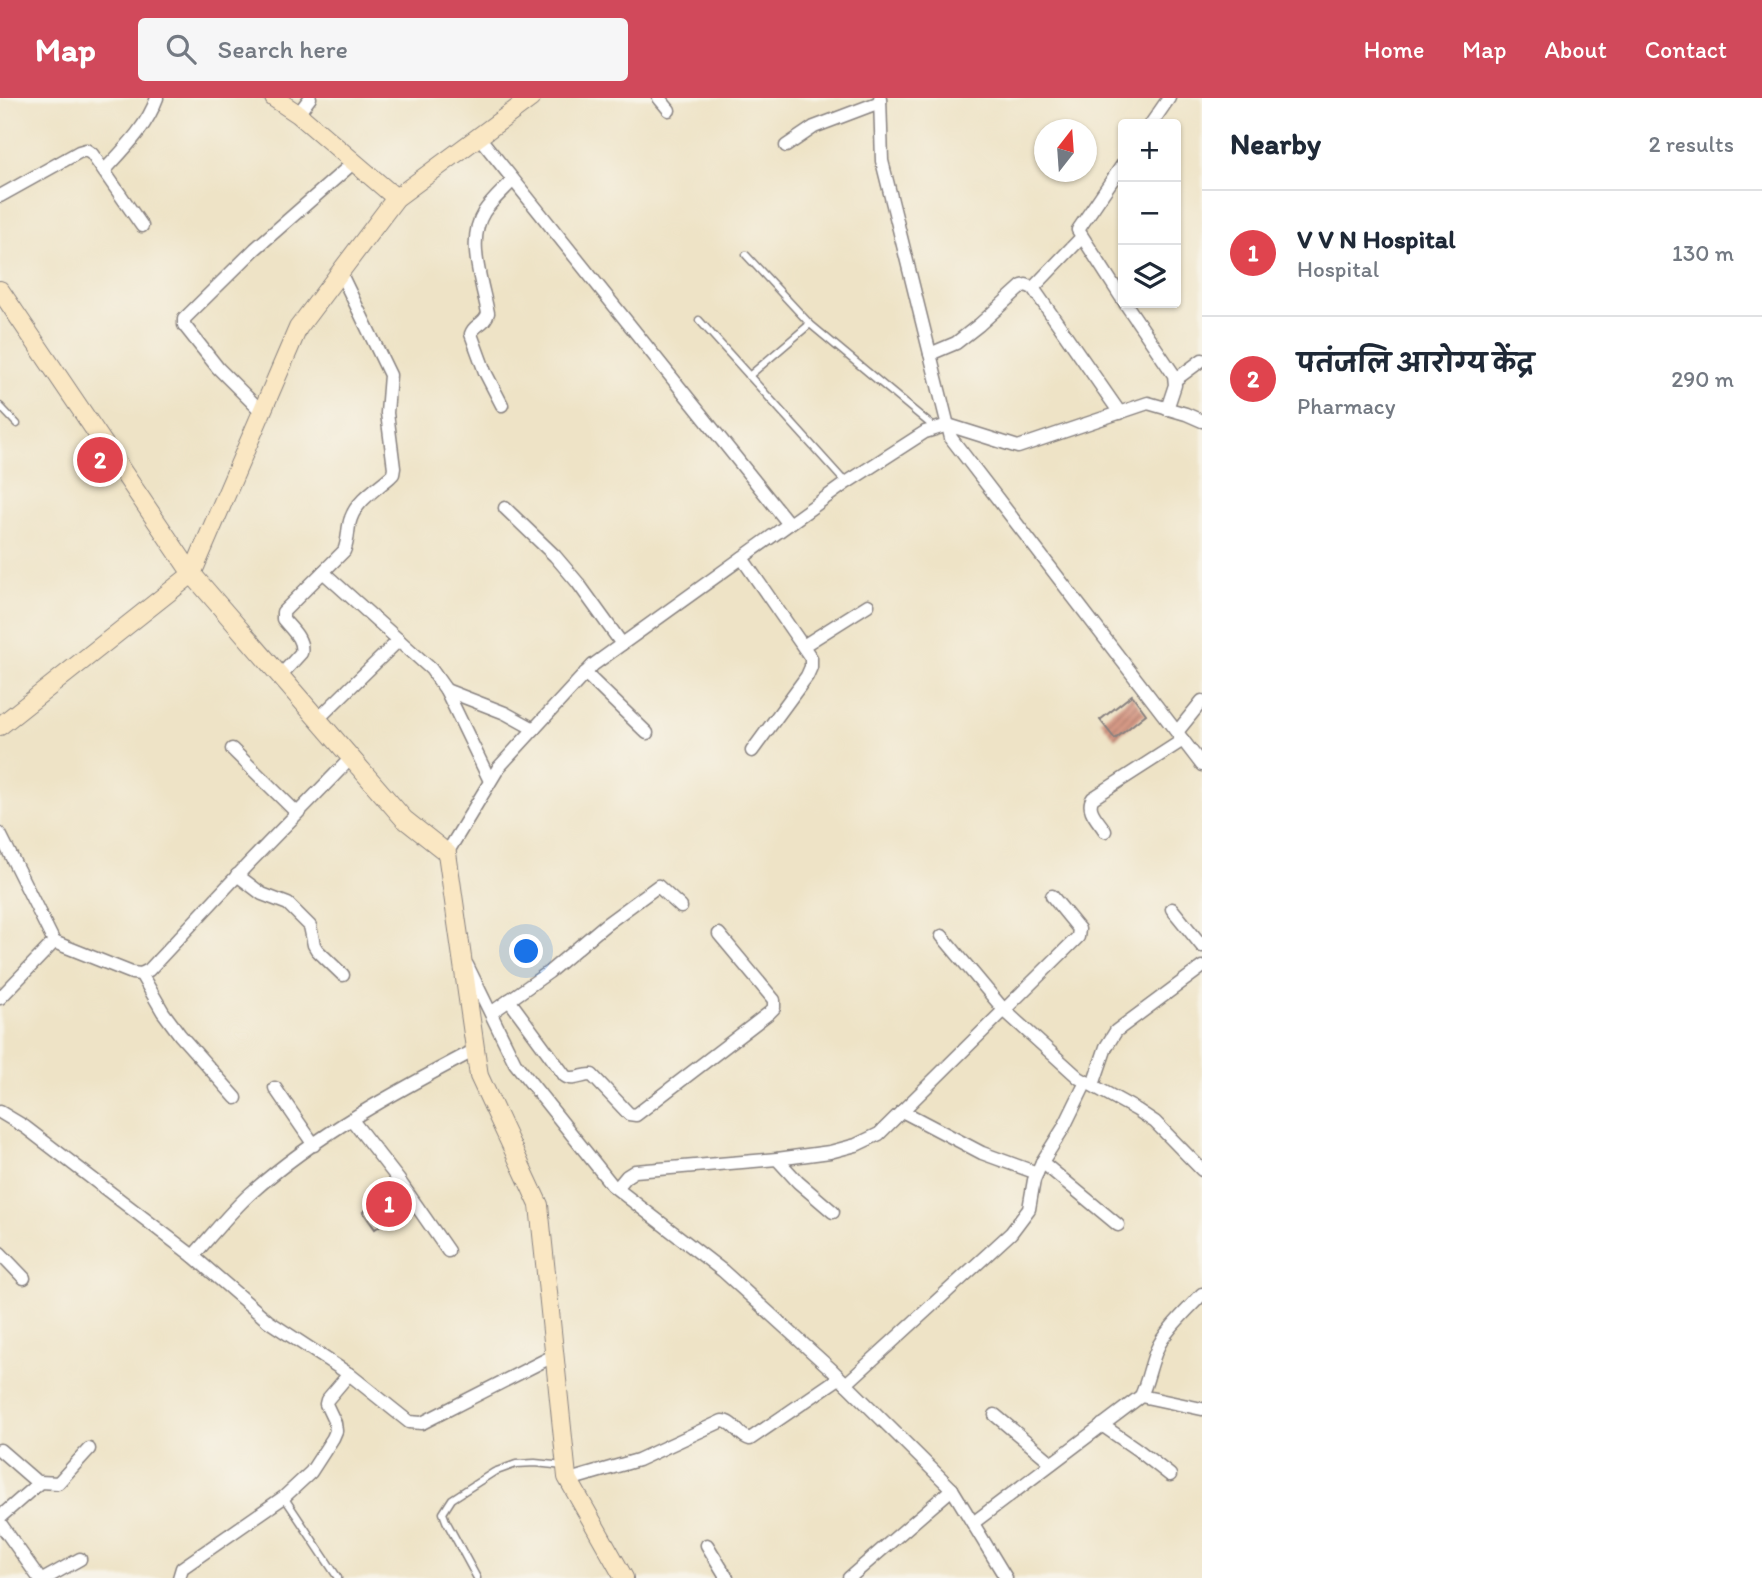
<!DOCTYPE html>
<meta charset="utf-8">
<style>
body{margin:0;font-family:Itim,"Playpen Sans Deva",sans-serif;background:#f6f6f7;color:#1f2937}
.controls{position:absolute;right:21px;top:21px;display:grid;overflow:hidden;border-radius:7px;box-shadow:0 2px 5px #0004}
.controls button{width:63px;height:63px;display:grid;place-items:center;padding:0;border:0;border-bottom:2px solid #e0e1e3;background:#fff;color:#1f2937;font:35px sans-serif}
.compass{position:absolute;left:1034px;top:21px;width:63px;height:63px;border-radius:50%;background:#fff;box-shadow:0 2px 5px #0004;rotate:17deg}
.you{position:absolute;left:527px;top:854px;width:24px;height:24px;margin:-18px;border:5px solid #fff;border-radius:50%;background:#1a73e8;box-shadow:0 0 0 10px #1a73e833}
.badge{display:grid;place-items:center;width:46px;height:46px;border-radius:50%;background:#d1495b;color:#fff;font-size:23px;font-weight:700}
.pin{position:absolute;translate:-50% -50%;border:4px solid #fff;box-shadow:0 2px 7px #0006}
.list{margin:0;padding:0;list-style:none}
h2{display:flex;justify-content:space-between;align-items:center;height:91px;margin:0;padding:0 28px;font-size:30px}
h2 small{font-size:23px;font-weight:400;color:#747a83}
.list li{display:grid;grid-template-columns:46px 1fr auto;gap:21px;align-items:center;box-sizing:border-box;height:126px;padding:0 28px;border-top:2px solid #e0e1e3}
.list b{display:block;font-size:26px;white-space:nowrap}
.list p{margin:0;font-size:23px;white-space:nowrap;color:#747a83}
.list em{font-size:23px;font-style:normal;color:#747a83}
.icon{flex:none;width:38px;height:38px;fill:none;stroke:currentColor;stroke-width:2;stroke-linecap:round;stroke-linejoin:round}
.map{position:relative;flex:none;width:1202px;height:1480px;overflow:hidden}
header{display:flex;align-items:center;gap:42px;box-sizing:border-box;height:98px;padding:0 35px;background:#d1495b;color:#fff}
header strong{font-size:33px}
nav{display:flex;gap:38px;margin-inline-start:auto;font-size:24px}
.search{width:490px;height:63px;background:#f6f6f7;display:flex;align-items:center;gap:18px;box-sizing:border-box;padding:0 24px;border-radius:7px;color:#747a83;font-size:26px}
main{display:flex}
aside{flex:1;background:#fff}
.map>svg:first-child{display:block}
.building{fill:url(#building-hatch)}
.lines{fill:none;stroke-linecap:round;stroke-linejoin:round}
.lane-casing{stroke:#888280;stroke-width:9}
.street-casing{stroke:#888280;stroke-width:15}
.secondary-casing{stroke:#888280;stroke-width:20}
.lane{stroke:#fff;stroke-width:6}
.street{stroke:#fff;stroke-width:12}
.secondary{stroke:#fae7c3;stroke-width:18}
</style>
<header>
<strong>Map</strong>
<div class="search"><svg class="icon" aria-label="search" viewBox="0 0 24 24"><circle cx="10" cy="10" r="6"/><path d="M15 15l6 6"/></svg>Search here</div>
<nav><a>Home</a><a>Map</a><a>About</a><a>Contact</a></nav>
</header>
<main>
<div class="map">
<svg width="1202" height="1480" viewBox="0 0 1202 1480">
<defs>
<pattern id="building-hatch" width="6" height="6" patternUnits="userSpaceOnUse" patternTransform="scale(1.75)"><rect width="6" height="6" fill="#d59985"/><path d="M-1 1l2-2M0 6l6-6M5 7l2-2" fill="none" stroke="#ac7c6e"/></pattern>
</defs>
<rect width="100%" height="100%" fill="#f7f3e8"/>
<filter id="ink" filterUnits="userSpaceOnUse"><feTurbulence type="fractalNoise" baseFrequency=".0143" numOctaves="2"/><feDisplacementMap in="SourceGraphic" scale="14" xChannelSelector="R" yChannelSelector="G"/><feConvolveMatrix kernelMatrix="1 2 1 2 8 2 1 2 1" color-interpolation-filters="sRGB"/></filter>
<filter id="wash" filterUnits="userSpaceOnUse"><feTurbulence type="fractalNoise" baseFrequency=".00686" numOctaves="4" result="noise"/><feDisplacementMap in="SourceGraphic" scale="28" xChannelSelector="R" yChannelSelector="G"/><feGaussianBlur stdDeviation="1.57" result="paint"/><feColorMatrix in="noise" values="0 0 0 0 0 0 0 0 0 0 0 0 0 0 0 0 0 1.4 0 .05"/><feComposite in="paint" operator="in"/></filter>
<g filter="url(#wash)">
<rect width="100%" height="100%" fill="#eee3c6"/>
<g id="blocks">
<g class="building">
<polygon points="1132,597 1146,616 1115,641 1100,622"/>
<polygon points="395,1092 406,1108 375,1131 363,1114"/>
</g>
</g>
</g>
<g filter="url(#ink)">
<use href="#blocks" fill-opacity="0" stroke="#888280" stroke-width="2"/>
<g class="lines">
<g class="lane-casing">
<g id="lane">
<polyline points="746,157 810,226 935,330"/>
<polyline points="699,222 846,385"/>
<polyline points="749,278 810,226"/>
<polyline points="0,308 17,326"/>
<polyline points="284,1399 338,1480"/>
<polyline points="477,1480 446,1423 443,1415 452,1401 494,1374 516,1366 535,1365 564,1368"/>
</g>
</g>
<g class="street-casing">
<g id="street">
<polyline points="659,0 669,12"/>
<polyline points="880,0 882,63 951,340 1202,667"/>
<polyline points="298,16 310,0"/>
<polyline points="1151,26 1169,0"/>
<polyline points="479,39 789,426"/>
<polyline points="786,48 814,29 880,4"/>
<polyline points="1123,66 1078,132 1123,202"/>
<path d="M104 73C125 50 146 30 157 0"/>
<polyline points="0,98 79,54 86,52 92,56 142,128"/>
<polyline points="1033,190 1082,139"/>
<polyline points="1125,205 1174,277 1175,287 1167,311"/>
<polyline points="930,256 956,245 979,227 1022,188 1026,187 1033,190 1120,315"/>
<polyline points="1175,282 1202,262"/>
<path d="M502 307 485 274 471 236C474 226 485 227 488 215 482 184 466 142 484 114 492 102 504 92 513 82"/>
<polyline points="262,314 218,270 184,227 184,221 255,151 353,65"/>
<polyline points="505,410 555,458 578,485 622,546"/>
<polyline points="742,460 811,560 811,569 807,578 752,653"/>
<polyline points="323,474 431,571 446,592 490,683"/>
<polyline points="803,548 868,507"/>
<polyline points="585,575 647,635"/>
<path d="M280 578 301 555C304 541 291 531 283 521V514L344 453C349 442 347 430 351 420 357 403 376 391 390 379L393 376 394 370 387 315 390 277 340 174"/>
<polyline points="446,592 505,615 534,631"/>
<polyline points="318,621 399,542"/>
<polyline points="1177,634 1202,603"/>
<polyline points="232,651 297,715"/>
<path d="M1105 733C1099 723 1085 711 1093 700L1183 642"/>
<polyline points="0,736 54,844 0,900"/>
<polyline points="447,755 499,669 593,567 846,385 925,334 948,327 1018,349 1148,305 1186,316 1202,323"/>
<polyline points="237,777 262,796 288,806 310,828 314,847 317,852 343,877"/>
<polyline points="1172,811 1202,848"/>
<polyline points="942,838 1004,912 1079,980 1137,1012 1155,1024 1202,1072"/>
<polyline points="54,844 132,875 141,876 149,872 249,765 351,660"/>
<polyline points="467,867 515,965 612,1087 723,1173 832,1272 952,1391 1006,1480"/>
<polyline points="141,876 163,914 180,937 236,1000"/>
<path d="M509 902 565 978C573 984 583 976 592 977L629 1016 636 1017 769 915 774 910V902L719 836"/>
<polyline points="491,915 549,874 605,827 658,788 681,809"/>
<polyline points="1093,987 1106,949 1116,933 1202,869"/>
<polyline points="275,990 314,1047"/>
<polyline points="902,1013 982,1055 1037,1075"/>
<polyline points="0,1014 25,1029 193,1158 268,1223 349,1276 409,1324 422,1325 555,1257"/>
<polyline points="352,1022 398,1081 448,1153"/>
<polyline points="777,1061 798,1084 833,1114"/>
<polyline points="1042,1064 1118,1127"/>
<polyline points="617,1090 627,1078 635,1073 777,1061 830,1054 856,1047 879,1036 1078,839 1079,831 1052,798"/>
<polyline points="0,1155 24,1180"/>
<path d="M193 1158C212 1137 230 1114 251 1095 317 1036 397 993 475 952"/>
<polyline points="846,1286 1011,1135 1029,1111 1034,1082 1037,1075 1042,1064 1064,1029 1086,984"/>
<polyline points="1141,1298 1202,1311"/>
<polyline points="995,1317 1052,1365"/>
<polyline points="1102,1327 1138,1352 1170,1377"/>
<polyline points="0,1352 38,1385"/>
<path d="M569 1382 638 1362 722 1323C734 1323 739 1339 750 1341L839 1280"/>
<polyline points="0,1419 40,1384 58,1385 89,1351"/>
<polyline points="0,1425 39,1480"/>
<path d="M973 1425 1141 1298C1148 1283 1150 1267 1157 1251 1165 1232 1188 1212 1202 1196"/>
<polyline points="707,1447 727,1480"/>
<polyline points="46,1480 80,1461"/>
<polyline points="179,1480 182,1470 284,1399 311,1374 333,1340 336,1333 335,1325 326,1306 327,1302 349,1276"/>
<polyline points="849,1480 952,1391"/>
</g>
</g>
<g class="secondary-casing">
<g id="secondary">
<polyline points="274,0 298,16 396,100"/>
<polyline points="0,192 192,476 404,721 447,755 479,978 539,1107 567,1379 624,1480"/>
<polyline points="0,628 192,476 298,230 396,100 531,0"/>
</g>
</g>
<use href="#lane" class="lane"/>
<use href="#street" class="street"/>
<use href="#secondary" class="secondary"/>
</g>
</g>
</svg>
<div class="controls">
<button>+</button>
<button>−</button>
<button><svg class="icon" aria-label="layers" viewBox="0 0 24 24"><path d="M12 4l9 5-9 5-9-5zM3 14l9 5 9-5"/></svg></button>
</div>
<svg class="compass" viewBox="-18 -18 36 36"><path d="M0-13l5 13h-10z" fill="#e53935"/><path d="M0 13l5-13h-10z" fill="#747a83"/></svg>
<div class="you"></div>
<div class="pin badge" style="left:389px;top:1106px;background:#e0444e">1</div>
<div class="pin badge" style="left:100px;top:362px;background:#e0444e">2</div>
</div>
<aside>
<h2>Nearby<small>2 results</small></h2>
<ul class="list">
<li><span class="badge" style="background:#e0444e">1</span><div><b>V V N Hospital</b><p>Hospital</p></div><em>130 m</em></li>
<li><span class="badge" style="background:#e0444e">2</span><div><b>पतंजलि आरोग्य केंद्र</b><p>Pharmacy</p></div><em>290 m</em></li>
</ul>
</aside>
</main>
